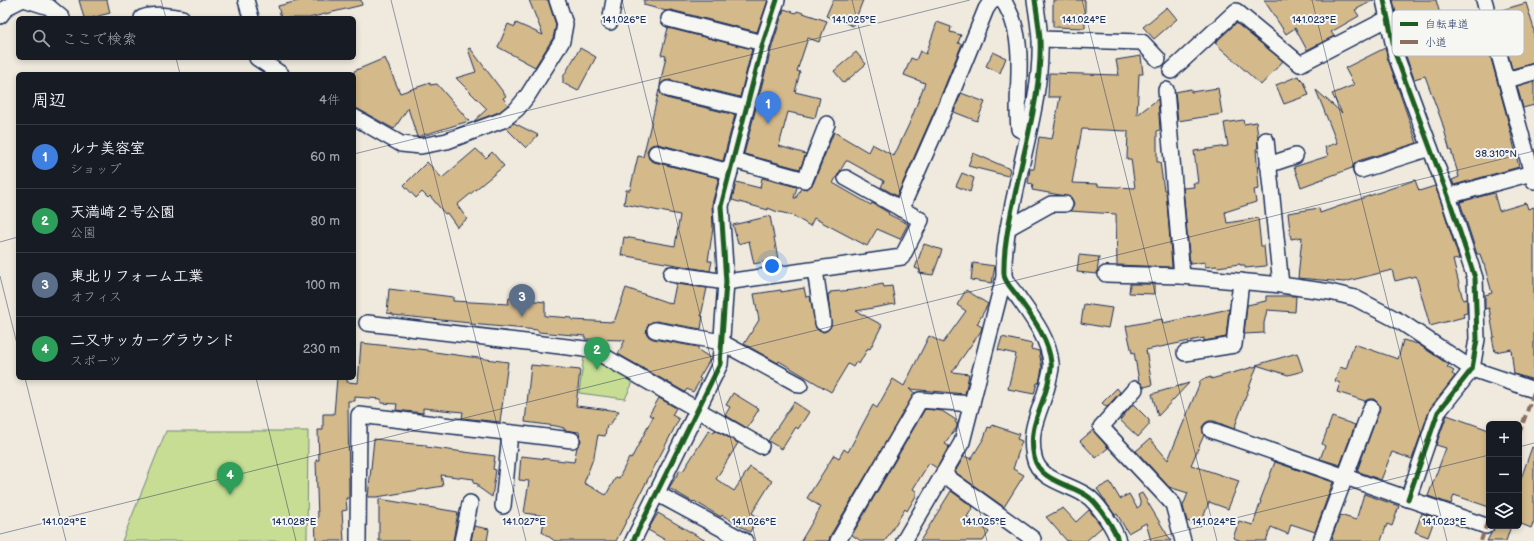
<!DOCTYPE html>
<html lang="ja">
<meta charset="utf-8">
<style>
body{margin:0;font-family:"Balsamiq Sans","Klee One",sans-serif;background:#20242c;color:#f1f3f6}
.controls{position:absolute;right:12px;bottom:12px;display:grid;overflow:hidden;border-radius:6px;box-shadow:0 2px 6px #0003}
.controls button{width:36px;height:36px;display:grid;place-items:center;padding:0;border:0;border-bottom:1px solid #363941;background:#171b24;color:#f1f3f6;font:20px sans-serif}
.you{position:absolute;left:772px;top:266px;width:14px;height:14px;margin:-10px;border:3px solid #fff;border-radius:50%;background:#1a73e8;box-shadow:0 0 0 6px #1a73e833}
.badge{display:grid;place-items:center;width:26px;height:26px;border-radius:50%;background:#c8321e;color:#fff;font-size:13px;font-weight:700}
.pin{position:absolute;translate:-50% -33px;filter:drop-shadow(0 1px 2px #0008)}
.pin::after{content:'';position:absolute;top:21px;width:14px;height:12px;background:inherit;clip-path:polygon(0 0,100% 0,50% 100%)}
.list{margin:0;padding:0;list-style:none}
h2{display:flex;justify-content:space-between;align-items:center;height:52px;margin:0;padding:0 16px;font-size:17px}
h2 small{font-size:13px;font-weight:400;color:#9ea1a6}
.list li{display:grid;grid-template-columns:26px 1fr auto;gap:12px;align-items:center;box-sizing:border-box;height:64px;padding:0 16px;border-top:1px solid #363941}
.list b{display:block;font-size:15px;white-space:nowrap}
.list p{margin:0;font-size:13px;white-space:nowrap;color:#9ea1a6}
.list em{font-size:13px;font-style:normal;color:#9ea1a6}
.icon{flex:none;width:22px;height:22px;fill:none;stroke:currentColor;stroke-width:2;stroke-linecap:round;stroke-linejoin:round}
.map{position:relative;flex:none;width:1534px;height:541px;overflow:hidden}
.search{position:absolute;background:#171b24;box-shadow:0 2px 6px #0003;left:16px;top:16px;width:340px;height:44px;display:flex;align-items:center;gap:10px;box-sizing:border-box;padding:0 14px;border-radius:6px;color:#9ea1a6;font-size:15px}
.panel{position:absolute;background:#171b24;box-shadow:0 2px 6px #0003;left:16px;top:72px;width:340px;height:308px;border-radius:6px}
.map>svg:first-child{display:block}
.green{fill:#c6dd93;stroke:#708678}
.building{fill:#d4b98a;stroke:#1b2f5e;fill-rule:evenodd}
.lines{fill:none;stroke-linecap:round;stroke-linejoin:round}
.street-casing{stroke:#1b2f5e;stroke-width:18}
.street{stroke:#f6f6f2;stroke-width:15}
.quiet{stroke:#8d6e63;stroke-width:4;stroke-dasharray:8 4;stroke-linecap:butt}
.cycleway-casing{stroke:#f6f6f2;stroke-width:8}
.cycleway{stroke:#1b5e20;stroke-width:5}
.ticks{fill:none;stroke:#1b2f5e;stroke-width:1;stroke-opacity:0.45}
.key{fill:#f6f6f2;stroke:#b4bac6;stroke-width:1}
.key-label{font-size:11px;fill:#1b2f5e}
.ticks-label{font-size:10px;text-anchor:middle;fill:#1b2f5e;stroke:#f6f6f2;stroke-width:4;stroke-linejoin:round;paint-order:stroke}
</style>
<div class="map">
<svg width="1534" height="541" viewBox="0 0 1534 541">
<rect width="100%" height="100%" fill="#efeadd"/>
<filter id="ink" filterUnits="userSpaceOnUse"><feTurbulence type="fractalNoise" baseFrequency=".025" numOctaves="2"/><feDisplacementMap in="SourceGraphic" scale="8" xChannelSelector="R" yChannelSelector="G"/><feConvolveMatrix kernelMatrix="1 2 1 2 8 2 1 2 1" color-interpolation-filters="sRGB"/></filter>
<g filter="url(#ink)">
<g class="green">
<polygon points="584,356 591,357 633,382 625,399 579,393"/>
<polygon points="166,431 308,431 307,541 122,541"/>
</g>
<g class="building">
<polygon points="79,0 107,0 110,13 91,18 84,18"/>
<polygon points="302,0 361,0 362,5 309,18 281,18 278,6"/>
<polygon points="529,0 548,0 556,25 553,38 535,67 498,47 508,24 515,27 516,23 543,35"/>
<polygon points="644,0 768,0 757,32 671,10 666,11 644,5"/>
<polygon points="833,0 863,0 853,26 841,21 840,22 826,16"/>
<polygon points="1053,0 1085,0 1085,28 1053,27"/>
<polygon points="1264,0 1374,0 1355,10 1359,16 1331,32 1334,36 1307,50 1295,28 1286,34"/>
<polygon points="1393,0 1436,0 1448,42 1484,33 1506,113 1519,167 1454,185 1452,180 1459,177 1451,150 1450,151 1442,122 1425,76 1414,79 1405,53"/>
<polygon points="1526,3 1534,29 1534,63 1512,69 1501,28 1508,27 1502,10"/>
<polygon points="1167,7 1177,19 1154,39 1143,27"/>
<polygon points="784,9 796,13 797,11 827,21 819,42 808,38 797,71 800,72 795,92 820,98 815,118 788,112 779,146 806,154 800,169 744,154 772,46"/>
<polygon points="937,22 951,27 950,32 961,35 958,43 962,44 938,103 897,196 881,187 884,181 848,161 846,161 833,183 871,205 872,203 889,213 888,214 908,224 900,239 877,229 867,246 814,218 810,226 792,215 775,211 768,208 768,210 732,200 736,182 760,188 762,178 797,187 794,198 796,198 801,188 807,189 813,184 834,132 868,152 872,144 894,156 910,122 925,83 904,75 911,58 916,60 920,51 926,54"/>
<polygon points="1236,23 1283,61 1261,85 1215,43"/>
<polygon points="668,28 752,49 740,97 670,80 665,81 660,85 666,56 661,55"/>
<polygon points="470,48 506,96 503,98 508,105 499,112 473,122 487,109 456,78 476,72 468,49"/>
<polygon points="580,48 596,57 578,91 563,83 563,77"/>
<polygon points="1385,48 1388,59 1417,143 1358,161 1354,164 1352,168 1301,187 1294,167 1328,156 1325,147 1337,143 1316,90 1342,113 1332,94 1354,85 1345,68"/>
<polygon points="856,52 866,64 844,83 834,71"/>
<polygon points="993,52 1006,58 1000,73 986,66"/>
<path d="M1141 56 1143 74H1139L1137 115 1158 99 1160 130 1157 131V162H1160L1164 190H1166L1172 266 1170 267 1117 265 1116 214 1070 211 1074 204 1071 197 1032 190 1033 184 1028 183 1030 169H1034L1039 137 1052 139 1060 97H1048L1049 73 1119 75 1116 60ZM1082 129 1128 131 1127 159H1131L1135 188 1098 186V184L1072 183Z"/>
<polygon points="385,58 400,93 430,83 430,85 437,84 469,121 417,137 408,108 394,129 358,109 354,108 354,71"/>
<polygon points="1298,76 1304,82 1309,95 1284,104 1276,85"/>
<polygon points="1534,81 1534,105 1523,108 1517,86"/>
<polygon points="1218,88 1222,114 1178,121 1175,92 1191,89 1191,92"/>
<polygon points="659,90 662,95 666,98 735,115 723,161 658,144 654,144 650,146 647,151 649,159 654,162 719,178 712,204 713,228 708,261 712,261 710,271 621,255 624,237 675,246 680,215 624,204 626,190 630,190 638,156 643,157"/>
<polygon points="961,93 985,102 977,121 954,112"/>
<polygon points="1243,120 1244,124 1256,122 1258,136 1258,148 1256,149 1259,189 1254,190 1256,202 1225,212 1227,223 1258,218 1261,246 1264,246 1266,266 1245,268 1245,265 1240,265 1240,264 1217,267 1217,266 1205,267 1205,262 1190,264 1183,188 1194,187 1193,183 1198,183 1194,151 1228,146 1224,123"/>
<polygon points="514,123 538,135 526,148 506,128"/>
<polygon points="476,149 486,158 492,152 504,166 457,205 467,219 457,227 447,213 445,214 430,196 428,198 422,192 416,198 404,185 427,162 442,178"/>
<polygon points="973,153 1010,169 1008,176 968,166"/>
<polygon points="962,173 974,178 970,192 956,186"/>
<polygon points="1415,180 1419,191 1435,186 1440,199 1459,259 1453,260 1463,300 1467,299 1467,313 1463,314 1464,317 1430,326 1416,276 1395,281 1392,270 1344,282 1298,278 1302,237 1291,239 1288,213 1319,208 1320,213"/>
<polygon points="1494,193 1499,211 1526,203 1528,209 1534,207 1534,380 1514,374 1511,349 1495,352 1492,337 1494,337 1489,308 1485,309 1485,295 1492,293 1484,264 1483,264 1480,254 1477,254 1460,202"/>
<polygon points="770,216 778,259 754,264 749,241 738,244 733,225"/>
<polygon points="924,244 942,250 933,275 919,273 920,270 915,268"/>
<polygon points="1079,255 1099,257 1097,274 1077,272"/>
<polygon points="973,263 995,266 992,283 971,280"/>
<polygon points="676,284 707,288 701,316 703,316 701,329 656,321 652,322 648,325 646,333 649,337 653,339 698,347 698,350 711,358 699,378 701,379 693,392 687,389 685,392 618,354 625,340 585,339 585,336 538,332 538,330 470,324 470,323 393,315 393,314 387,313 389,289 453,297 453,301 508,304 509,298 545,302 545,316 572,318 572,320 614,322 626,288 672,304"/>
<polygon points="883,284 884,287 892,286 895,304 856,311 882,325 870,349 868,348 859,364 856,362 853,367 848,364 831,392 779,361 778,363 744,344 759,320 754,294 781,290 781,292 804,288 806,297 810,296 816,328 819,331 824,332 828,330 831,326 828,294 830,294 830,292 853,290"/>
<polygon points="1130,284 1154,284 1154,294 1129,293"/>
<polygon points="966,290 988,304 977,324 982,327 981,331 952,372 969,374 965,394 909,389 915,393 830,536 829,541 801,541 821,507 807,498 834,455 839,458 844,449 848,452 873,405 877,408 893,379 904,386 929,336 943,343 966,311 957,305"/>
<polygon points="1266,296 1296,296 1295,312 1267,310 1264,323 1264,333 1244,334 1247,305 1266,301"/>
<polygon points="1084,304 1112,308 1108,328 1081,323"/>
<polygon points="1229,309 1226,337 1204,341 1204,338 1146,350 1152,385 1144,387 1139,381 1134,352 1132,353 1126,326 1162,319 1163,323"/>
<polygon points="1002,337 1032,344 1031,349 1039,351 1042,368 1039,383 1037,383 1034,394 1008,389 1016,354 998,350"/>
<polygon points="1403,340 1418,344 1449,365 1447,367 1454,371 1452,374 1455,376 1430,409 1412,459 1392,452 1381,480 1357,471 1379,411 1380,407 1378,403 1374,399 1369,399 1365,401 1337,392 1340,383 1335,381 1340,367 1346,369 1354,344 1398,359"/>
<polygon points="361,343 427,350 427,351 508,362 500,422 462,418 463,412 423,408 423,413 396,410 397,404 381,403 381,399 355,397 355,401 348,401 349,498 346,498 347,510 342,511 344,541 316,541 315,518 318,518 316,460 319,460 318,430 323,430 323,414 334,414 337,378 347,378 347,382 358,383"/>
<polygon points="1297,353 1303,371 1288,375 1256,365"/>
<polygon points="531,365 580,370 576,406 619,411 610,425 607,425 605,436 598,435 594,456 584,483 606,495 616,477 619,478 629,458 631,459 653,417 649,415 659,398 676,408 672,415 679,419 616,541 555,541 542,532 545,516 524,513 529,481 519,480 521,456 574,462 577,447 581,441 579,432 564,430 564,428 556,426 525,422"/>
<polygon points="1257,366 1234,429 1214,421 1209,421 1205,423 1202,427 1204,435 1191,465 1239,481 1228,509 1209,502 1200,526 1187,521 1183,506 1188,493 1169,487 1136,451 1150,439 1168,460 1201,380 1211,377 1211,379"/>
<polygon points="1189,383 1158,416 1152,394"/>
<polygon points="1117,388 1120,392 1107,407 1102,403"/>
<polygon points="733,393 759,409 747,428 725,415 730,407 726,405"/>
<polygon points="794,402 809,412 798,429 796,427 782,449 768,441"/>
<polygon points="1133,404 1149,420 1149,425 1138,437 1120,420"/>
<polygon points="925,409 942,411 956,420 955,422 957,424 957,427 945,444 949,446 937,468 929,463 913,489 916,491 916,496 907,511 905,509 885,541 861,541 852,535"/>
<polygon points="1447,415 1489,430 1489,507 1454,495 1451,504 1428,496 1446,448 1436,445"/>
<polygon points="1332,417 1355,425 1340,465 1320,459 1325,446 1322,444"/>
<polygon points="992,425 1019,434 1017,439 1022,441 1013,469 1024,475 1004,507 955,472 964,456 971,459 984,438 988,427 991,428"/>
<polygon points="709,430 714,433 715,430 738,443 716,479 734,491 750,467 772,481 752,513 758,517 750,532 722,515 721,517 694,501 693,502 669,488 680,470 683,471"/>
<polygon points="1093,430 1108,448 1096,458 1080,441"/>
<polygon points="374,439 403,442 403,443 426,445 426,447 495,456 493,469 496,470 492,497 478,487 478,484 473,483 474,479 441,475 443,486 377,497 368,497"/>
<polygon points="1532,447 1534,448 1534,521 1531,528 1519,523 1519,484"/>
<polygon points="1275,462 1333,482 1315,532 1291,524 1288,534 1271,527 1266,541 1242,541 1233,538 1239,521 1253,525 1261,501 1260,501"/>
<polygon points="1110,482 1120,499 1129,494 1137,508 1141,505 1138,495 1142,493 1171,541 1151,541 1146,523 1128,533 1117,514 1115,515 1097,489"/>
<polygon points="951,491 973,507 967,517 989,532 983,541 920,541"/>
<polygon points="1364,494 1399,506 1392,526 1387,524 1381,541 1332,541 1333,538 1332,537 1340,515 1356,520"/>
<polygon points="379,499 458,512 453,541 379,541"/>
<polygon points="1063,508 1076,522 1089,510 1102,527 1086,541 1067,541 1046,517"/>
<polygon points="658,513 706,541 667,541 648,530"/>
<polygon points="1422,513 1435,518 1428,537 1415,532"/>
<polygon points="474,526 489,529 487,541 471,541"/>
<polygon points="1495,526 1511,526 1506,541 1487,541"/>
</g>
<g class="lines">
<g class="street-casing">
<g id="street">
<polyline points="27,0 49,7 62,18"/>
<polyline points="246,0 251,18"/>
<path d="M1002 0 1004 1C1007 8 1011 14 1013 21 1025 56 1015 93 1019 129L1028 133"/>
<path d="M1035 0C1037 13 1039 26 1040 39 1042 88 1027 137 1017 185 1011 214 1003 244 1004 274 1004 282 1014 291 1018 297 1032 317 1049 339 1051 363 1052 368 1050 374 1049 378 1044 407 1027 425 1034 457 1039 482 1073 484 1090 498 1100 507 1115 529 1118 541"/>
<polyline points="1384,0 1396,56 1448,196 1475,278 1477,339 1472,369 1438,412 1408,499"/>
<polyline points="1484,0 1534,181"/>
<polyline points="0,16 7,7 21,0"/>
<path d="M142 18C155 13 169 16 182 18"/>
<polyline points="669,19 763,43"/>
<polyline points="610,22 614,0"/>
<polyline points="1040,39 1142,42 1158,59"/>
<polyline points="257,58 281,74"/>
<polyline points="1171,71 1236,11 1300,64 1387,19"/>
<polyline points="1507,80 1534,72"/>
<polyline points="668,89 746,108"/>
<polyline points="1166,90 1182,276"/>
<polyline points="354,117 401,144 421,146 447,141 503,120 517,109 528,95 562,41 565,24 557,0"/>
<polyline points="1266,140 1281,285"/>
<polyline points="656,153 730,172"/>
<polyline points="733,160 805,180 827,124"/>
<polyline points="1268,165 1295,156"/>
<polyline points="1361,170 1430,148"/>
<polyline points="1448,196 1532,173"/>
<polyline points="901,209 946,107 986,9 992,0"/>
<polyline points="1008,228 1051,204 1065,204"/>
<polyline points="815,270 823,323"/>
<polyline points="671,274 726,282 902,257 921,220 846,178"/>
<polyline points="1106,274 1182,276 1281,285 1330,292 1355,298 1401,322 1472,369 1534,390"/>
<polyline points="367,323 593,350 761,446"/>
<polyline points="655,330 721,342 800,385"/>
<polyline points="1185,353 1234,345 1241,281"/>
<polyline points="1135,389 1101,427 1173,504 1183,541"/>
<polyline points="1211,430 1486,526"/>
<polyline points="943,474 1033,539"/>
<polyline points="656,493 745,541"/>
<polyline points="503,506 510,433"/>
<polyline points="358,541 359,415 572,440"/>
<polyline points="462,541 470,503"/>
<polyline points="633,541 720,364 726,282 721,206 763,43 777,0"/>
<polyline points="838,541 920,400 972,404"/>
<polyline points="904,541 962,442 1004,277"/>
<polyline points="1321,541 1371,408"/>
</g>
</g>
<use href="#street" class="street"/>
<g class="quiet">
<polyline points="1519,434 1534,392"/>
<polyline points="1481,541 1489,517"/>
</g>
<g class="cycleway-casing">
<g id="cycleway">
<path d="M1035 0C1037 13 1039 26 1040 39 1042 88 1027 137 1017 185 1011 214 1003 244 1004 274 1004 282 1014 291 1018 297 1032 317 1049 339 1051 363 1052 368 1050 374 1049 378 1044 407 1027 425 1034 457 1039 482 1073 484 1090 498 1100 507 1115 529 1118 541"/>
<polyline points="1384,0 1396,56 1448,196 1475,278 1477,339 1472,369 1438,412 1408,499"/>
<polyline points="633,541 720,364 726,282 721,206 763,43 777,0"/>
</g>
</g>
<use href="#cycleway" class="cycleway"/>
</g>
</g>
<path class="ticks" d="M161 0 166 18M391 0 526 541M622 0 756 541M852 0 987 541M1082 0 1217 541M1312 0 1447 541M176 58 180 74M354 154 970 0M0 242 18 237M0 276 18 348M25 378 66 541M256 378 296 541M1519 447 1534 443M0 534 1534 151M1143 541 1489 455"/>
<rect x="1392" y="10" width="132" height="46" rx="6" class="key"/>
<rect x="1400" y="22" width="18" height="4" fill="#1b5e20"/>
<rect x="1400" y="40" width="18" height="4" fill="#8d6e63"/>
<g class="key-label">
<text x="1425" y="28">自転車道</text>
<text x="1425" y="46">小道</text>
</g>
<g class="ticks-label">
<text x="854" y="23">141.025°E</text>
<text x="1084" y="23">141.024°E</text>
<text x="1314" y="23">141.023°E</text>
<text x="624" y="23">141.026°E</text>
<text x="1496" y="157">38.310°N</text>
<text x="64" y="525">141.029°E</text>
<text x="294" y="525">141.028°E</text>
<text x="524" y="525">141.027°E</text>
<text x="754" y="525">141.026°E</text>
<text x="984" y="525">141.025°E</text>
<text x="1214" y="525">141.024°E</text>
<text x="1444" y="525">141.023°E</text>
</g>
</svg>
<div class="controls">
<button>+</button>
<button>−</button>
<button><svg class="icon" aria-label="layers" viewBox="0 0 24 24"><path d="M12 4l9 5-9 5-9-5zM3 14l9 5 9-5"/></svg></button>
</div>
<div class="you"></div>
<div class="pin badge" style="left:768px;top:124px;background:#3f7fe0">1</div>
<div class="pin badge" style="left:597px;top:370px;background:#2e9e5b">2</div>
<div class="pin badge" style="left:522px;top:317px;background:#5c6f8a">3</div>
<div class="pin badge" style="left:230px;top:495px;background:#2e9e5b">4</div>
<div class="search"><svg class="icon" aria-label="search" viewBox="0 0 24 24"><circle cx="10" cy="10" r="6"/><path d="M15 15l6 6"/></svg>ここで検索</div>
<section class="panel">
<h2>周辺<small>4件</small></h2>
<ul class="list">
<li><span class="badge" style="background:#3f7fe0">1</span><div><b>ルナ美容室</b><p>ショップ</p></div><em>60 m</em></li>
<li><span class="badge" style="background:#2e9e5b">2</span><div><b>天満崎２号公園</b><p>公園</p></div><em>80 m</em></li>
<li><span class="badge" style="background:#5c6f8a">3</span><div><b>東北リフォーム工業</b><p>オフィス</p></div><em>100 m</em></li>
<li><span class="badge" style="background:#2e9e5b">4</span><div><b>二又サッカーグラウンド</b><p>スポーツ</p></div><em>230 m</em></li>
</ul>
</section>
</div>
